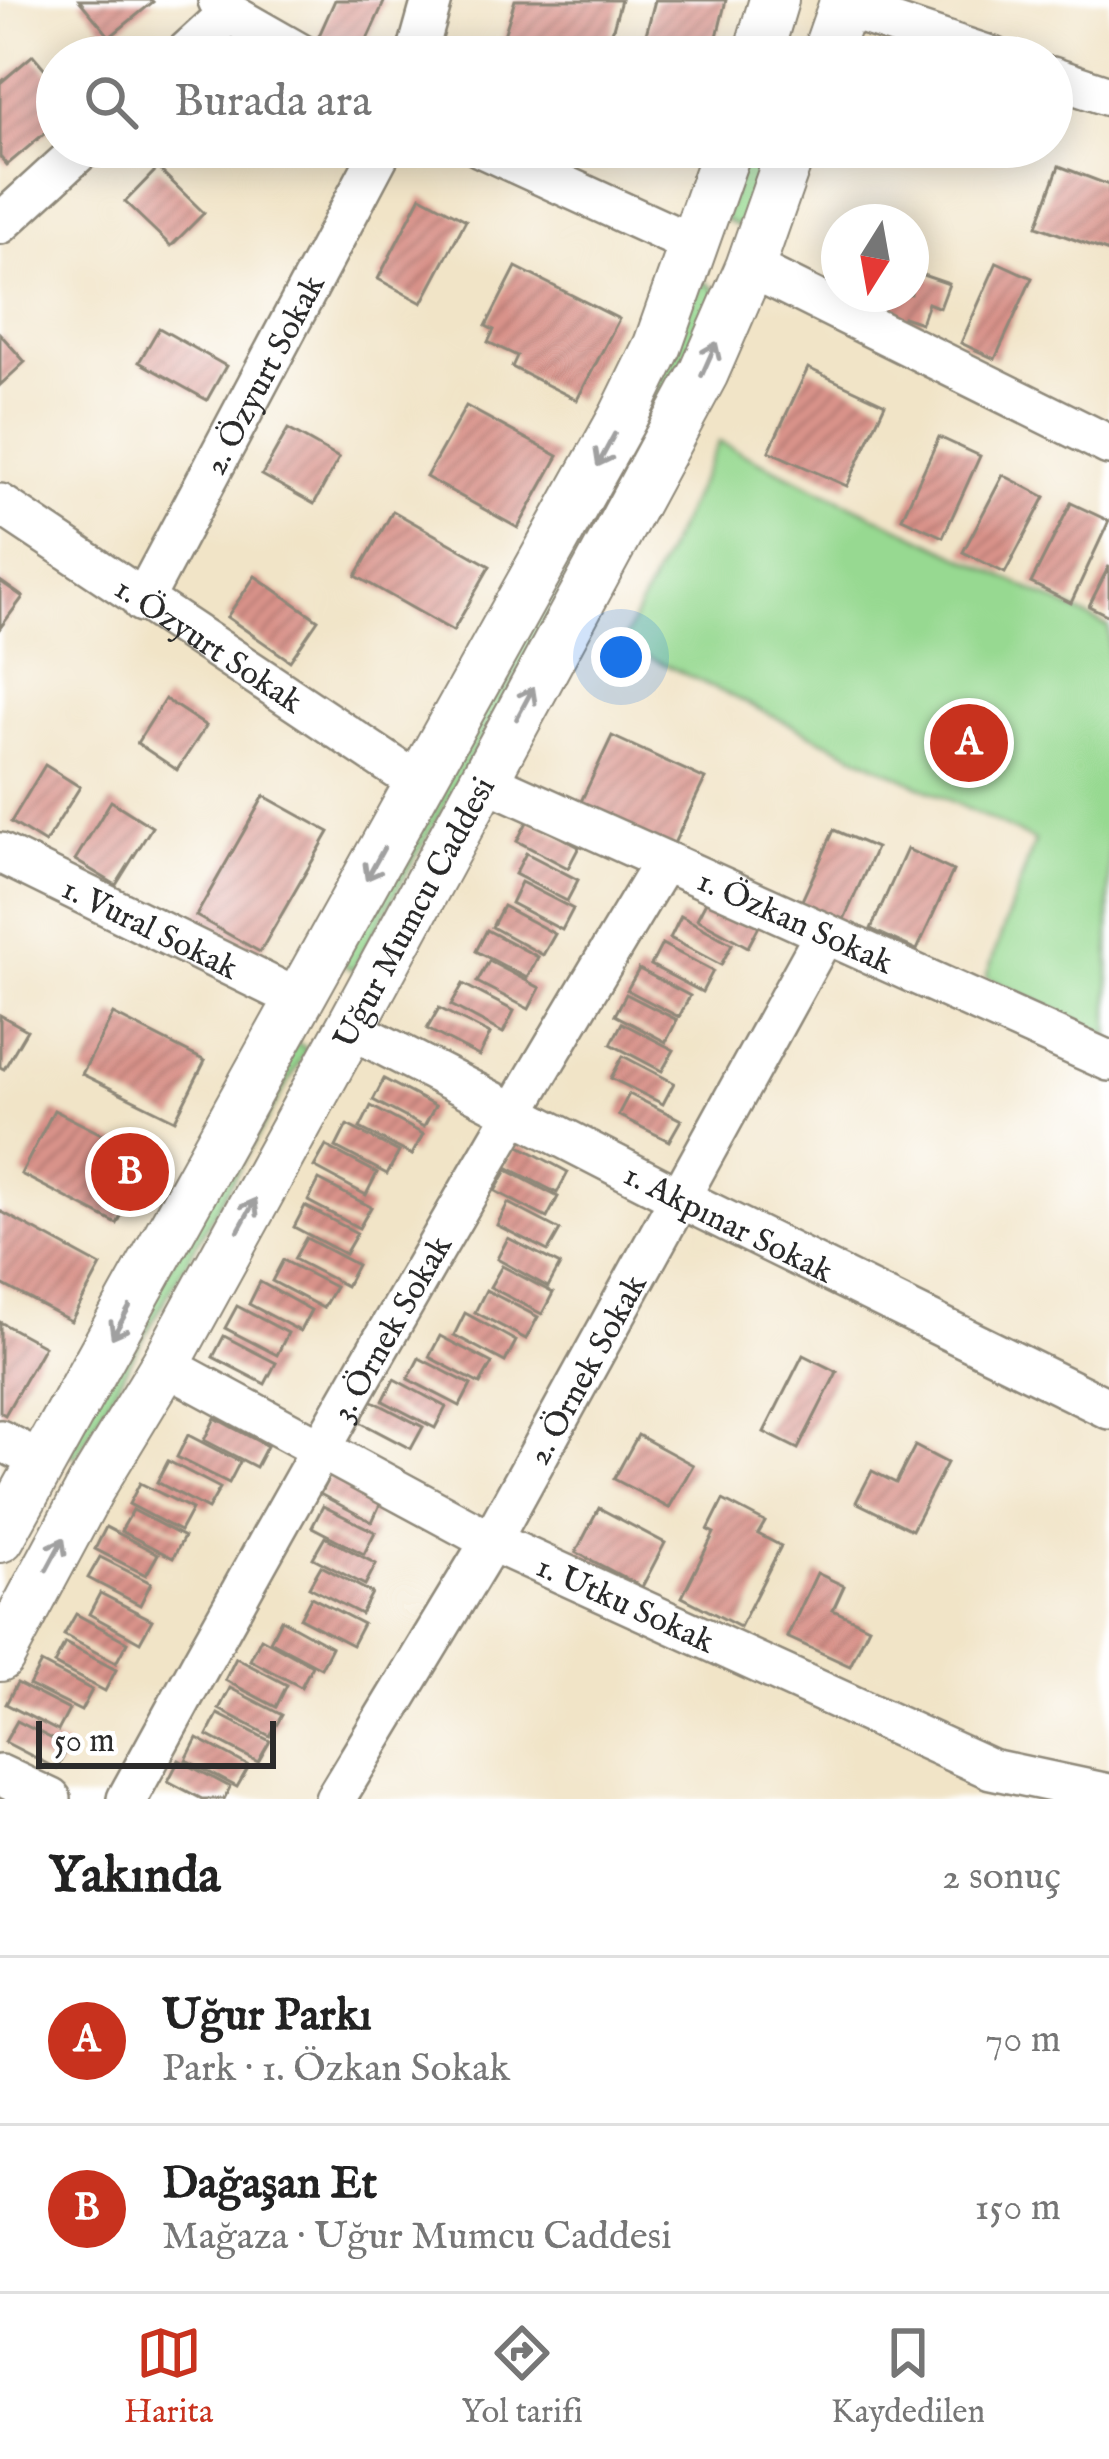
<!DOCTYPE html>
<html lang="tr">
<meta charset="utf-8">
<style>
body{margin:0;font-family:"IM FELL English",serif;background:#f6f6f6;color:#222}
.compass{position:absolute;left:821px;top:204px;width:108px;height:108px;border-radius:50%;background:#fff;box-shadow:0 6px 30px #0003;rotate:191deg}
.scale{position:absolute;left:36px;bottom:30px;width:240px;box-sizing:border-box;padding-left:12px;border:6px solid #2b2b2b;border-top:0;font-size:33px;line-height:42px;white-space:nowrap;color:#2b2b2b;-webkit-text-stroke:9px #fff;paint-order:stroke}
.you{position:absolute;left:621px;top:657px;width:42px;height:42px;margin:-30px;border:9px solid #fff;border-radius:50%;background:#1a73e8;box-shadow:0 0 0 18px #1a73e833}
.badge{display:grid;place-items:center;width:78px;height:78px;border-radius:50%;background:#c8321e;color:#fff;font-size:39px;font-weight:700}
.pin{position:absolute;translate:-50% -50%;border:6px solid #fff;box-shadow:0 3px 12px #0006}
.list{margin:0;padding:0;list-style:none}
h2{display:flex;justify-content:space-between;align-items:center;height:156px;margin:0;padding:0 48px;font-size:51px}
h2 small{font-size:39px;font-weight:400;color:#767676}
.list li{display:grid;grid-template-columns:78px 1fr auto;gap:36px;align-items:center;box-sizing:border-box;height:168px;padding:0 48px;border-top:3px solid #e0e0e0}
.list b{display:block;font-size:45px;white-space:nowrap}
.list p{margin:0;font-size:39px;white-space:nowrap;color:#767676}
.list em{font-size:39px;font-style:normal;color:#767676}
.icon{flex:none;width:66px;height:66px;fill:none;stroke:currentColor;stroke-width:2;stroke-linecap:round;stroke-linejoin:round}
.map{position:relative;flex:none;width:1109px;height:1799px;overflow:hidden}
.search{position:absolute;background:#fff;box-shadow:0 6px 30px #0003;left:36px;right:36px;top:36px;height:132px;display:flex;align-items:center;gap:30px;box-sizing:border-box;padding:0 42px;border-radius:66px;color:#767676;font-size:45px}
.sheet{height:492px;background:#fff}
nav{display:flex;justify-content:space-around;align-items:center;box-sizing:border-box;height:168px;border-top:3px solid #e0e0e0;background:#fff;font-size:33px;color:#767676}
nav a{display:grid;justify-items:center;gap:6px}
nav .on{color:#c8321e}
.map>svg:first-child{display:block}
.green{fill:#97d991;stroke:#61825e;stroke-width:3}
.building{fill:url(#building-hatch)}
.lines{fill:none;stroke-linecap:round;stroke-linejoin:round}
.minor-casing{stroke:#8e8879;stroke-width:44}
.tertiary-casing{stroke:#8e8879;stroke-width:52}
.minor{stroke:#fff;stroke-width:39}
.tertiary{stroke:#fff;stroke-width:48}
.oneway{stroke:#a0a0a0}
.labels{text-anchor:middle;stroke-width:12;stroke-linejoin:round;paint-order:stroke}
.street-label{font-size:33px;fill:#2b2b2b;stroke:#fff}
</style>
<div class="map">
<svg width="1109" height="1799" viewBox="0 0 1109 1799">
<defs>
<pattern id="building-hatch" width="6" height="6" patternUnits="userSpaceOnUse" patternTransform="scale(3)"><rect width="6" height="6" fill="#d9938a"/><path d="M-1 1l2-2M0 6l6-6M5 7l2-2" fill="none" stroke="#b07871"/></pattern>
</defs>
<rect width="100%" height="100%" fill="#fff"/>
<filter id="ink" filterUnits="userSpaceOnUse"><feTurbulence type="fractalNoise" baseFrequency=".00833" numOctaves="2"/><feDisplacementMap in="SourceGraphic" scale="24" xChannelSelector="R" yChannelSelector="G"/><feConvolveMatrix kernelMatrix="1 2 1 2 8 2 1 2 1" color-interpolation-filters="sRGB"/></filter>
<filter id="wash" filterUnits="userSpaceOnUse"><feTurbulence type="fractalNoise" baseFrequency=".004" numOctaves="4" result="noise"/><feDisplacementMap in="SourceGraphic" scale="48" xChannelSelector="R" yChannelSelector="G"/><feGaussianBlur stdDeviation="2.7" result="paint"/><feColorMatrix in="noise" values="0 0 0 0 0 0 0 0 0 0 0 0 0 0 0 0 0 1.4 0 .05"/><feComposite in="paint" operator="in"/></filter>
<g filter="url(#wash)">
<rect width="100%" height="100%" fill="#f1e4c7"/>
<g class="green">
<polygon points="746,147 766,147 741,228 724,219"/>
<polygon points="703,280 719,293 687,369 353,970 337,961"/>
<polygon points="719,442 1109,627 1109,1036 986,977 1035,841 622,644"/>
<polygon points="296,1042 307,1049 76,1457 65,1450"/>
</g>
<g id="blocks">
<g class="building">
<polygon points="79,0 151,0 153,2 110,37"/>
<polygon points="335,0 385,0 359,57 318,38"/>
<polygon points="515,0 621,0 605,57 542,57 501,45"/>
<polygon points="655,0 726,0 712,57 640,57"/>
<polygon points="33,55 57,83 57,123 7,165 0,157 0,83"/>
<polygon points="1059,166 1109,185 1109,252 1037,226"/>
<polygon points="158,168 204,213 171,246 125,202"/>
<polygon points="421,196 466,220 422,303 378,279"/>
<polygon points="997,262 1032,278 995,359 961,343"/>
<polygon points="516,267 619,319 577,400 512,367 517,356 488,342 494,330 486,326"/>
<polygon points="911,271 949,284 940,308 928,303 921,323 903,317 900,325 844,294 911,294"/>
<polygon points="159,328 226,366 207,400 139,362"/>
<polygon points="0,334 25,362 0,385"/>
<polygon points="808,368 885,404 847,486 769,451"/>
<polygon points="466,406 558,456 518,528 426,477"/>
<polygon points="288,429 339,458 314,504 262,475"/>
<polygon points="939,437 980,456 943,537 902,518"/>
<polygon points="1003,475 1045,497 1005,573 963,552"/>
<polygon points="1071,503 1109,521 1071,603 1031,583"/>
<polygon points="393,511 490,566 453,631 356,576"/>
<polygon points="1109,566 1109,616 1089,606"/>
<polygon points="255,576 318,620 290,661 227,617"/>
<polygon points="0,581 23,597 0,628"/>
<polygon points="165,699 206,726 177,770 137,743"/>
<polygon points="612,736 705,779 668,856 576,812"/>
<polygon points="45,765 80,787 45,843 11,822"/>
<polygon points="264,796 329,832 260,952 196,916"/>
<polygon points="111,801 152,827 116,885 75,860"/>
<polygon points="528,820 579,847 568,868 517,841"/>
<polygon points="834,830 876,848 841,926 799,907"/>
<polygon points="907,849 953,871 917,950 871,929"/>
<polygon points="526,853 578,880 567,901 515,874"/>
<polygon points="521,882 573,909 562,930 511,903"/>
<polygon points="708,898 759,926 748,947 697,919"/>
<polygon points="503,906 555,934 543,955 492,927"/>
<polygon points="681,916 732,944 721,965 670,938"/>
<polygon points="487,930 538,957 527,978 476,951"/>
<polygon points="662,944 713,971 702,992 651,965"/>
<polygon points="489,961 540,988 529,1009 477,982"/>
<polygon points="639,969 690,996 679,1017 627,990"/>
<polygon points="463,984 514,1011 503,1033 451,1005"/>
<polygon points="626,994 677,1020 666,1042 615,1015"/>
<polygon points="439,1008 490,1034 479,1056 427,1029"/>
<polygon points="113,1014 205,1061 175,1120 82,1074"/>
<polygon points="0,1015 27,1030 4,1069 0,1067"/>
<polygon points="622,1023 674,1050 662,1071 611,1044"/>
<polygon points="623,1056 674,1083 663,1104 611,1078"/>
<polygon points="384,1079 435,1106 424,1127 373,1100"/>
<polygon points="629,1094 681,1120 669,1141 618,1115"/>
<polygon points="371,1106 423,1134 412,1155 360,1128"/>
<polygon points="54,1110 150,1159 117,1224 21,1174"/>
<polygon points="347,1125 399,1152 387,1174 336,1147"/>
<polygon points="516,1144 568,1172 557,1193 505,1166"/>
<polygon points="326,1146 377,1173 366,1195 314,1167"/>
<polygon points="507,1170 558,1197 547,1218 495,1191"/>
<polygon points="319,1180 371,1207 359,1228 308,1201"/>
<polygon points="508,1203 560,1230 548,1251 497,1225"/>
<polygon points="305,1206 357,1233 345,1254 294,1227"/>
<polygon points="0,1211 101,1266 71,1321 0,1283"/>
<polygon points="306,1238 357,1265 346,1286 294,1259"/>
<polygon points="508,1238 560,1265 548,1287 497,1259"/>
<polygon points="283,1260 335,1287 323,1308 272,1281"/>
<polygon points="502,1266 553,1293 542,1314 490,1287"/>
<polygon points="260,1282 311,1310 300,1331 249,1304"/>
<polygon points="486,1290 538,1317 526,1339 475,1312"/>
<polygon points="237,1306 288,1333 277,1355 225,1328"/>
<polygon points="465,1313 516,1341 505,1362 454,1335"/>
<polygon points="0,1322 44,1346 5,1415 0,1412"/>
<polygon points="224,1336 276,1363 265,1384 213,1357"/>
<polygon points="440,1336 492,1363 480,1384 429,1357"/>
<polygon points="803,1355 837,1372 798,1449 764,1432"/>
<polygon points="419,1358 471,1385 460,1406 408,1379"/>
<polygon points="394,1379 446,1407 435,1428 383,1401"/>
<polygon points="371,1400 423,1427 411,1449 360,1422"/>
<polygon points="215,1418 267,1446 256,1467 204,1440"/>
<polygon points="188,1435 240,1462 229,1483 177,1457"/>
<polygon points="638,1435 693,1465 669,1508 614,1479"/>
<polygon points="915,1446 947,1463 912,1530 856,1502 872,1471 896,1483"/>
<polygon points="168,1461 220,1488 208,1509 157,1482"/>
<polygon points="331,1473 382,1500 372,1522 320,1494"/>
<polygon points="140,1483 192,1509 180,1531 129,1504"/>
<polygon points="723,1500 765,1522 758,1534 781,1546 740,1627 682,1597 714,1533 708,1530"/>
<polygon points="323,1506 375,1532 364,1554 312,1527"/>
<polygon points="599,1508 665,1543 642,1587 576,1552"/>
<polygon points="133,1510 184,1537 173,1558 121,1531"/>
<polygon points="106,1527 158,1554 146,1575 95,1549"/>
<polygon points="325,1537 376,1564 365,1585 313,1558"/>
<polygon points="100,1557 151,1583 140,1605 88,1578"/>
<polygon points="321,1566 372,1593 361,1614 309,1587"/>
<polygon points="817,1573 844,1586 833,1610 869,1627 850,1666 787,1637"/>
<polygon points="100,1593 152,1620 140,1642 89,1614"/>
<polygon points="311,1597 363,1624 352,1645 300,1618"/>
<polygon points="76,1614 127,1642 116,1663 64,1635"/>
<polygon points="281,1619 332,1647 321,1668 270,1641"/>
<polygon points="261,1638 312,1666 301,1687 250,1660"/>
<polygon points="65,1643 116,1670 105,1691 54,1664"/>
<polygon points="236,1658 287,1685 276,1707 225,1680"/>
<polygon points="41,1663 92,1690 81,1711 29,1685"/>
<polygon points="17,1683 69,1710 58,1731 6,1704"/>
<polygon points="230,1688 282,1715 270,1736 219,1709"/>
<polygon points="218,1714 270,1741 258,1762 207,1735"/>
<polygon points="17,1721 68,1747 57,1769 5,1742"/>
<polygon points="197,1738 249,1766 237,1787 186,1760"/>
<polygon points="179,1760 230,1787 224,1799 202,1799 168,1781"/>
</g>
</g>
</g>
<g filter="url(#ink)">
<use href="#blocks" fill-opacity="0" stroke="#8e8879" stroke-width="3"/>
<g class="lines">
<g class="minor-casing">
<g id="minor">
<polyline points="218,0 229,13 306,57"/>
<polyline points="843,7 993,57"/>
<polyline points="181,57 229,13"/>
<polyline points="416,57 432,0"/>
<polyline points="1052,77 1109,96"/>
<polyline points="480,147 696,246"/>
<polyline points="0,224 84,147"/>
<polyline points="750,267 1109,445"/>
<path id="s1" d="M0 504 420 784"/>
<path id="s2" d="M142 602 383 147"/>
<path id="s3" d="M484 780 1109 1061"/>
<path id="s4" d="M0 853 300 1000"/>
<path id="s5" d="M350 1028 680 1198 1109 1409"/>
<path id="s6" d="M165 1365 491 1541 991 1769 1109 1794"/>
<polyline points="0,1440 43,1462"/>
<polyline points="0,1775 51,1799"/>
<path id="s7" d="M127 1799C299 1482 478 1170 664 861"/>
<path id="s8" d="M335 1799 491 1541 825 933"/>
</g>
</g>
<g class="tertiary-casing">
<g id="tertiary">
<polyline points="757,57 774,0"/>
<polyline points="825,57 845,0"/>
<polyline points="0,1538 623,417 658,345 728,147"/>
<path id="s9" d="M0 1657 91 1487 165 1365 350 1028 704 373 750 267 792 147"/>
</g>
</g>
<use href="#minor" class="minor"/>
<use href="#tertiary" class="tertiary"/>
</g>
<defs><path id="oneway-shaft" d="M-6 0H5M1.5-3L5.5 0L1.5 3" fill="none" stroke-width="1.6" stroke-linecap="round" stroke-linejoin="round" transform="scale(3)"/></defs>
<g class="oneway">
<use href="#oneway-shaft" transform="translate(709 359) rotate(-66)"/>
<use href="#oneway-shaft" transform="translate(606 450) rotate(118)"/>
<use href="#oneway-shaft" transform="translate(525 703) rotate(-62)"/>
<use href="#oneway-shaft" transform="translate(375 864) rotate(119)"/>
<use href="#oneway-shaft" transform="translate(247 1215) rotate(-61)"/>
<use href="#oneway-shaft" transform="translate(121 1322) rotate(119)"/>
<use href="#oneway-shaft" transform="translate(55 1554) rotate(-62)"/>
</g>
</g>
<g class="labels">
<g class="street-label">
<text dy="12" stroke="none"><textPath href="#s2" startOffset="258">2. Özyurt Sokak</textPath></text>
<text dy="12" stroke="none"><textPath href="#s1" startOffset="252">1. Özyurt Sokak</textPath></text>
<text dy="12" stroke="none"><textPath href="#s9" startOffset="852">Uğur Mumcu Caddesi</textPath></text>
<text dy="12" stroke="none"><textPath href="#s3" startOffset="342">1. Özkan Sokak</textPath></text>
<text dy="12" stroke="none"><textPath href="#s4" startOffset="168">1. Vural Sokak</textPath></text>
<text dy="12" stroke="none"><textPath href="#s5" startOffset="426">1. Akpınar Sokak</textPath></text>
<text dy="12" stroke="none"><textPath href="#s7" startOffset="540">3. Örnek Sokak</textPath></text>
<text dy="12" stroke="none"><textPath href="#s8" startOffset="498">2. Örnek Sokak</textPath></text>
<text dy="12" stroke="none"><textPath href="#s6" startOffset="519">1. Utku Sokak</textPath></text>
</g>
</g>
</svg>
<svg class="compass" viewBox="-18 -18 36 36"><path d="M0-13l5 13h-10z" fill="#e53935"/><path d="M0 13l5-13h-10z" fill="#767676"/></svg>
<div class="scale">50 m</div>
<div class="you"></div>
<div class="pin badge" style="left:969px;top:743px">A</div>
<div class="pin badge" style="left:130px;top:1172px">B</div>
<div class="search"><svg class="icon" aria-label="search" viewBox="0 0 24 24"><circle cx="10" cy="10" r="6"/><path d="M15 15l6 6"/></svg>Burada ara</div>
</div>
<section class="sheet">
<h2>Yakında<small>2 sonuç</small></h2>
<ul class="list">
<li><span class="badge">A</span><div><b>Uğur Parkı</b><p>Park · 1. Özkan Sokak</p></div><em>70 m</em></li>
<li><span class="badge">B</span><div><b>Dağaşan Et</b><p>Mağaza · Uğur Mumcu Caddesi</p></div><em>150 m</em></li>
</ul>
</section>
<nav>
<a class="on"><svg class="icon" aria-label="map" viewBox="0 0 24 24"><path d="M3 6l6-2 6 2 6-2v14l-6 2-6-2-6 2zM9 4v14M15 6v14"/></svg>Harita</a>
<a><svg class="icon" aria-label="directions" viewBox="0 0 24 24"><path d="M12 3l9 9-9 9-9-9zM9 14v-3h6M13 9l2 2-2 2"/></svg>Yol tarifi</a>
<a><svg class="icon" aria-label="saved" viewBox="0 0 24 24"><path d="M7 4h10v16l-5-4-5 4z"/></svg>Kaydedilen</a>
</nav>
